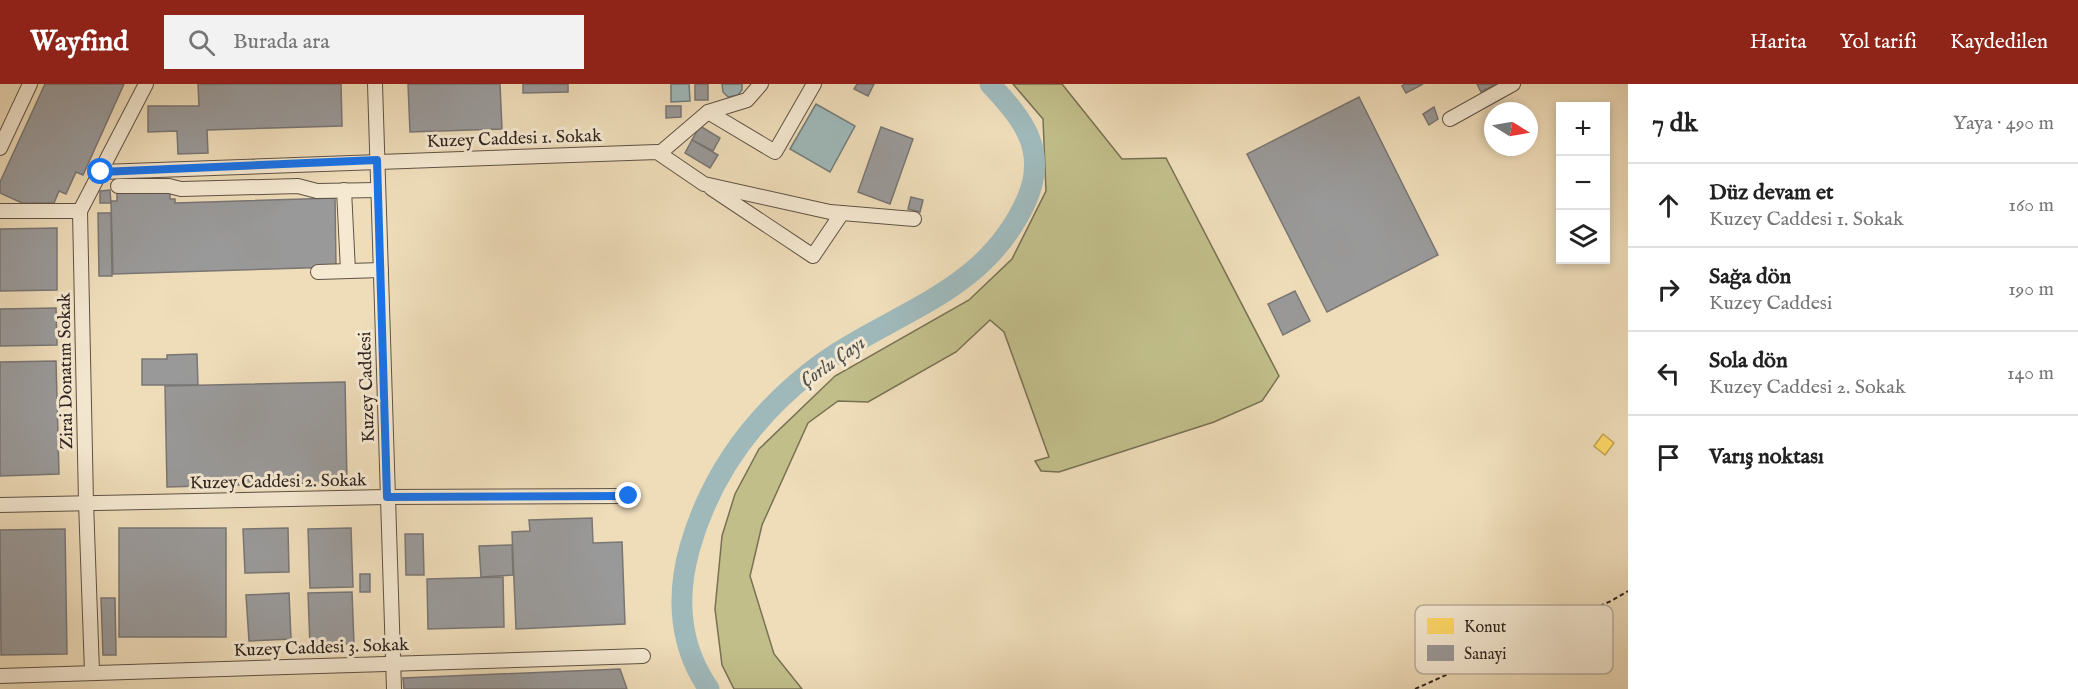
<!DOCTYPE html>
<html lang="tr">
<meta charset="utf-8">
<style>
body{margin:0;font-family:"IM FELL English",serif;background:#f2f2f2;color:#222}
.controls{position:absolute;right:18px;top:18px;display:grid;overflow:hidden;border-radius:0px;box-shadow:0 3px 9px #0003}
.controls button{width:54px;height:54px;display:grid;place-items:center;padding:0;border:0;border-bottom:2px solid #e0e0e0;background:#fff;color:#222;font:30px sans-serif}
.compass{position:absolute;left:1484px;top:18px;width:54px;height:54px;border-radius:50%;background:#fff;box-shadow:0 3px 9px #0003;rotate:101deg}
.stop{position:absolute;width:18px;height:18px;margin:-14px;border:4px solid #1a73e8;border-radius:50%;background:#fff}
.stop.end{background:#1a73e8;border-color:#fff;box-shadow:0 2px 6px #0008}
.list{margin:0;padding:0;list-style:none}
h2{display:flex;justify-content:space-between;align-items:center;height:78px;margin:0;padding:0 24px;font-size:26px}
h2 small{font-size:20px;font-weight:400;color:#767676}
.list li{display:grid;grid-template-columns:39px 1fr auto;gap:18px;align-items:center;box-sizing:border-box;height:84px;padding:0 24px;border-top:2px solid #e0e0e0}
.list b{display:block;font-size:22px;white-space:nowrap}
.list p{margin:0;font-size:20px;white-space:nowrap;color:#767676}
.list em{font-size:20px;font-style:normal;color:#767676}
.icon{flex:none;width:33px;height:33px;fill:none;stroke:currentColor;stroke-width:2;stroke-linecap:round;stroke-linejoin:round}
.map{position:relative;flex:none;width:1628px;height:605px;overflow:hidden}
header{display:flex;align-items:center;gap:36px;box-sizing:border-box;height:84px;padding:0 30px;background:#8f2418;color:#fff}
header strong{font-size:28px}
nav{display:flex;gap:33px;margin-inline-start:auto;font-size:21px}
.search{width:420px;height:54px;background:#f2f2f2;display:flex;align-items:center;gap:15px;box-sizing:border-box;padding:0 21px;border-radius:0px;color:#767676;font-size:22px}
main{display:flex}
aside{flex:1;background:#fff}
.map>svg:first-child{display:block}
.green{fill:#c1be8a;stroke:#787154;stroke-width:1.5}
.water{fill:#9fb9bb;stroke:#727d7c;stroke-width:1.5}
.homes{fill:#ffd966;stroke:#c1a350;stroke-width:1.5}
.industry{fill:#999;stroke:#797674;stroke-width:1.5}
.lines{fill:none;stroke-linecap:round;stroke-linejoin:round}
.river{stroke:#9fb9bb;stroke-width:21}
.minor-casing{stroke:#5f5245;stroke-width:16}
.path{stroke:#2f241e;stroke-width:2;stroke-dasharray:4.5 3;stroke-linecap:butt}
.minor{stroke:#f5e9d2;stroke-width:14}
.route{stroke:#1a73e8;stroke-width:8}
.labels{text-anchor:middle;stroke-width:6;stroke-linejoin:round;paint-order:stroke}
.street-label{font-size:18px;fill:#2f241e;stroke:#f5e9d2}
.water-label{font-size:20px;font-style:italic;fill:#51514d;stroke:#f5e9d2}
.key{fill:#f5e9d2;stroke:#baae9c;stroke-width:1.5}
.key-label{font-size:16px;fill:#2f241e}
</style>
<header>
<strong>Wayfind</strong>
<div class="search"><svg class="icon" aria-label="search" viewBox="0 0 24 24"><circle cx="10" cy="10" r="6"/><path d="M15 15l6 6"/></svg>Burada ara</div>
<nav><a>Harita</a><a>Yol tarifi</a><a>Kaydedilen</a></nav>
</header>
<main>
<div class="map">
<svg width="1628" height="605" viewBox="0 0 1628 605">
<rect width="100%" height="100%" fill="#efddba"/>
<filter id="stains"><feTurbulence type="fractalNoise" baseFrequency=".00333" numOctaves="4"/><feColorMatrix values="0 0 0 0 .2 0 0 0 0 .09 0 0 0 0 .02 0 0 0 .5 -.17"/></filter>
<radialGradient id="worn" r=".72"><stop offset=".6" stop-color="#630" stop-opacity="0"/><stop offset="1" stop-color="#630" stop-opacity=".3"/></radialGradient>
<polygon class="green" points="1013,0 1062,0 1122,75 1166,74 1279,292 1262,317 1214,338 1059,388 1041,387 1035,377 1049,373 1004,248 990,236 956,268 868,318 838,317 808,339 762,441 750,492 774,570 802,605 734,605 722,581 715,525 722,452 735,410 759,365 835,292 969,216 1012,175 1046,107 1043,35"/>
<g class="water">
<polygon points="671,0 689,0 690,17 671,18"/>
<polygon points="722,0 742,0 742,6 738,11 728,13 723,8"/>
<polygon points="816,20 855,42 830,88 790,65"/>
</g>
<polygon class="homes" points="1603,350 1614,359 1605,371 1594,362"/>
<g class="industry">
<polygon points="45,0 124,0 83,91 76,88 66,110 59,107 54,119 22,119 0,109 0,98"/>
<polygon points="198,0 341,0 342,42 207,46 208,69 178,70 177,47 148,48 148,22 199,22"/>
<polygon points="408,0 500,0 502,45 410,48"/>
<polygon points="523,0 568,0 568,8 523,9"/>
<rect x="695" y="0" width="13" height="16"/>
<polygon points="857,0 874,0 868,12 854,5"/>
<polygon points="1405,0 1423,0 1406,9 1402,2"/>
<polygon points="1477,0 1496,0 1481,8"/>
<polygon points="1359,13 1438,171 1327,228 1247,70"/>
<polygon points="666,22 681,22 681,33 666,34"/>
<polygon points="1434,23 1438,35 1429,41 1423,30"/>
<polygon points="700,42 720,54 713,67 692,56"/>
<polygon points="881,43 913,55 890,120 858,108"/>
<polygon points="692,56 718,71 710,84 685,69"/>
<polygon points="110,106 111,119 100,119 100,107"/>
<polygon points="117,108 170,109 170,115 175,115 175,119 335,114 336,183 113,190 111,117 117,117"/>
<polygon points="911,113 923,116 920,128 908,125"/>
<polygon points="98,129 111,129 112,192 99,192"/>
<polygon points="57,144 57,206 0,207 0,145"/>
<polygon points="1295,207 1310,237 1283,251 1268,220"/>
<polygon points="56,224 57,261 0,262 0,225"/>
<polygon points="197,270 198,301 142,301 142,275 167,275 167,271"/>
<polygon points="56,277 59,390 0,392 0,278"/>
<polygon points="345,298 347,398 167,403 165,302"/>
<polygon points="592,434 593,459 622,458 625,540 516,545 512,448 530,447 529,436"/>
<rect x="119" y="444" width="107" height="109"/>
<polygon points="288,444 289,488 245,489 243,445"/>
<polygon points="351,444 353,503 310,504 308,445"/>
<polygon points="65,445 67,570 1,571 0,446"/>
<polygon points="405,450 423,450 424,491 406,491"/>
<polygon points="512,461 513,491 481,493 479,462"/>
<rect x="360" y="490" width="10" height="18"/>
<polygon points="503,493 504,543 428,545 427,495"/>
<polygon points="352,508 354,560 310,561 308,509"/>
<polygon points="289,509 291,555 249,557 246,511"/>
<polygon points="101,514 115,514 116,571 103,571"/>
<polygon points="620,585 627,605 404,605 403,594"/>
</g>
<g class="lines">
<path class="river" d="M709 605C679 562 676 512 690 463 710 393 752 335 808 290 885 228 983 215 1027 115 1048 66 1023 35 990 0"/>
<g class="minor-casing">
<g id="minor">
<polyline points="375,0 394,605"/>
<polyline points="708,28 775,68 814,0"/>
<polyline points="1450,35 1513,0"/>
<polyline points="0,64 30,0"/>
<polyline points="660,69 708,28 747,16 761,0"/>
<polyline points="101,88 657,68 704,100 830,128 914,135"/>
<polyline points="118,102 169,102 181,105 298,102 317,107 378,106"/>
<polyline points="711,104 813,172 842,129"/>
<polyline points="344,106 348,187"/>
<polyline points="0,127 80,127"/>
<polyline points="318,188 381,186"/>
<polyline points="0,421 387,413 629,412"/>
<polyline points="92,588 86,418 80,127 146,0"/>
<polyline points="0,592 643,572"/>
</g>
</g>
<polyline class="path" points="1415,605 1611,517 1628,507"/>
<use href="#minor" class="minor"/>
</g>
<g class="lines">
<polyline class="route" points="101,88 377,76 387,413 629,412"/>
</g>
<g class="labels">
<g class="street-label">
<text transform="translate(514 54) rotate(-2)" y="6">Kuzey Caddesi 1. Sokak</text>
<text transform="translate(65 287) rotate(-91)" y="6">Zirai Donatım Sokak</text>
<text transform="translate(366 303) rotate(-92)" y="6">Kuzey Caddesi</text>
<text transform="translate(278 397) rotate(-1)" y="6">Kuzey Caddesi 2. Sokak</text>
<text transform="translate(321 563) rotate(-2)" y="6">Kuzey Caddesi 3. Sokak</text>
</g>
<g class="water-label">
<text transform="translate(832 277) rotate(-35)" y="7">Çorlu Çayı</text>
</g>
</g>
<rect x="1415" y="521" width="198" height="69" rx="9" class="key"/>
<rect x="1427" y="534" width="27" height="16" fill="#ffd966"/>
<rect x="1427" y="561" width="27" height="16" fill="#999"/>
<g class="key-label">
<text x="1464" y="548">Konut</text>
<text x="1464" y="575">Sanayi</text>
</g>
<rect width="100%" height="100%" filter="url(#stains)"/>
<rect width="100%" height="100%" fill="url(#worn)"/>
</svg>
<div class="controls">
<button>+</button>
<button>−</button>
<button><svg class="icon" aria-label="layers" viewBox="0 0 24 24"><path d="M12 4l9 5-9 5-9-5zM3 14l9 5 9-5"/></svg></button>
</div>
<svg class="compass" viewBox="-18 -18 36 36"><path d="M0-13l5 13h-10z" fill="#e53935"/><path d="M0 13l5-13h-10z" fill="#767676"/></svg>
<div class="stop" style="left:101px;top:88px"></div>
<div class="stop end" style="left:629px;top:412px"></div>
</div>
<aside>
<h2>7 dk<small>Yaya · 490 m</small></h2>
<ul class="list">
<li><svg class="icon" aria-label="ahead" viewBox="0 0 24 24"><path d="M12 20V5M6 11l6-6 6 6"/></svg><div><b>Düz devam et</b><p>Kuzey Caddesi 1. Sokak</p></div><em>160 m</em></li>
<li><svg class="icon" aria-label="right" viewBox="0 0 24 24"><path d="M7 20v-9h11M14 6l5 5-5 5"/></svg><div><b>Sağa dön</b><p>Kuzey Caddesi</p></div><em>190 m</em></li>
<li><svg class="icon" aria-label="left" viewBox="0 0 24 24"><path d="M17 20v-9H6M10 6l-5 5 5 5"/></svg><div><b>Sola dön</b><p>Kuzey Caddesi 2. Sokak</p></div><em>140 m</em></li>
<li><svg class="icon" aria-label="arrive" viewBox="0 0 24 24"><path d="M6 21V4h12l-3 4 3 4H6"/></svg><div><b>Varış noktası</b></div></li>
</ul>
</aside>
</main>
